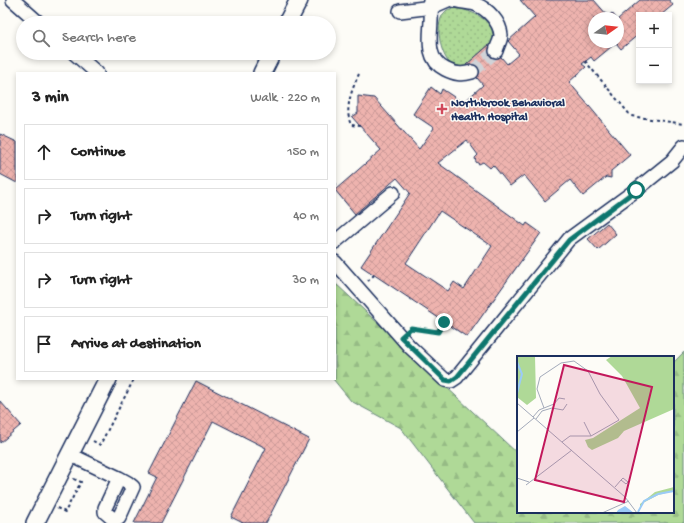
<!DOCTYPE html>
<meta charset="utf-8">
<style>
body{margin:0;font-family:"Gochi Hand",sans-serif;background:#f6f6f6;color:#222}
.controls{position:absolute;right:12px;top:12px;display:grid;overflow:hidden;border-radius:0px;box-shadow:0 2px 6px #0003}
.controls button{width:36px;height:36px;display:grid;place-items:center;padding:0;border:0;border-bottom:1px solid #e0e0e0;background:#fff;color:#222;font:20px sans-serif}
.compass{position:absolute;left:588px;top:12px;width:36px;height:36px;border-radius:50%;background:#fff;box-shadow:0 2px 6px #0003;rotate:76deg}
.stop{position:absolute;width:12px;height:12px;margin:-9px;border:3px solid #0f766e;border-radius:50%;background:#fff}
.stop.end{background:#0f766e;border-color:#fff;box-shadow:0 1px 4px #0008}
.list{margin:0;padding:0;list-style:none}
h2{display:flex;justify-content:space-between;align-items:center;height:52px;margin:0;padding:0 16px;font-size:17px}
h2 small{font-size:13px;font-weight:400;color:#767676}
.list li{display:grid;grid-template-columns:26px 1fr auto;gap:12px;align-items:center;box-sizing:border-box;height:56px;margin:0 8px 8px;padding:0 8px;border:1px solid #e0e0e0;border-radius:0px}
.list b{display:block;font-size:15px;white-space:nowrap}
.list em{font-size:13px;font-style:normal;color:#767676}
.icon{flex:none;width:22px;height:22px;fill:none;stroke:currentColor;stroke-width:2;stroke-linecap:round;stroke-linejoin:round}
.map{position:relative;flex:none;width:684px;height:523px;overflow:hidden}
.search{position:absolute;background:#fff;box-shadow:0 2px 6px #0003;left:16px;top:16px;width:320px;height:44px;display:flex;align-items:center;gap:10px;box-sizing:border-box;padding:0 14px;border-radius:22px;color:#767676;font-size:15px}
.panel{position:absolute;background:#fff;box-shadow:0 2px 6px #0003;left:16px;top:72px;width:320px;height:308px;border-radius:0px}
.map>svg:first-child{display:block}
.grass{fill:url(#grass-dots);stroke:#65847a}
.forest{fill:url(#forest-firs);stroke:#65847a}
.building{fill:url(#building-cross-hatch);stroke:#1b2f5e;fill-rule:evenodd}
.lines{fill:none;stroke-linecap:round;stroke-linejoin:round}
.minor-tunnel{stroke:#d0d3d8;stroke-width:13;stroke-dasharray:13 6;stroke-linecap:butt}
.minor-casing{stroke:#1b2f5e;stroke-width:16}
.major-casing{stroke:#1b2f5e;stroke-width:20}
.path{stroke:#1b2f5e;stroke-width:2;stroke-dasharray:3 3;stroke-linecap:butt}
.minor{stroke:#fdfcf7;stroke-width:13}
.major{stroke:#fdfcf7;stroke-width:17}
.route{stroke:#0f766e;stroke-width:5}
.poi-dot{fill:#d1495b;stroke:#fdfcf7;stroke-width:1.5}
.labels{text-anchor:middle;stroke-width:3;stroke-linejoin:round;paint-order:stroke}
.poi-label{font-size:12px;font-weight:bold;fill:#1b2f5e;stroke:#fdfcf7;text-anchor:start}
.inset-river{fill:none;stroke:#9bcbf7;stroke-width:2}
.inset-road{fill:none;stroke:#a3aaba;stroke-width:1}
.view{fill:#c2185b;fill-opacity:0.15;stroke:#c2185b;stroke-width:2}
.inset-edge{fill:none;stroke:#1b2f5e;stroke-width:2}
</style>
<div class="map">
<svg width="684" height="523" viewBox="0 0 684 523">
<defs>
<pattern id="grass-dots" width="8" height="8" patternUnits="userSpaceOnUse"><rect width="8" height="8" fill="#afd997"/><path d="M2 2h.1M6 6h.1" fill="none" stroke="#96bb85" stroke-width="1.8" stroke-linecap="round"/></pattern>
<pattern id="forest-firs" width="22" height="20" patternUnits="userSpaceOnUse"><rect width="22" height="20" fill="#afd997"/><path d="M5 1l3.5 6h-7zM16 11l3.5 6h-7z" fill="#96bb85"/></pattern>
<pattern id="building-cross-hatch" width="8" height="8" patternUnits="userSpaceOnUse"><rect width="8" height="8" fill="#eeb3ae"/><path d="M0 0l8 8M0 8l8-8" fill="none" stroke="#cc9a98"/></pattern>
</defs>
<rect width="100%" height="100%" fill="#fdfcf7"/>
<filter id="ink" filterUnits="userSpaceOnUse"><feTurbulence type="fractalNoise" baseFrequency=".025" numOctaves="2"/><feDisplacementMap in="SourceGraphic" scale="8" xChannelSelector="R" yChannelSelector="G"/><feConvolveMatrix kernelMatrix="1 2 1 2 8 2 1 2 1" color-interpolation-filters="sRGB"/></filter>
<g filter="url(#ink)">
<path class="grass" d="M457 8C478 13 498 22 492 46L490 44 466 65 467 67C462 67 457 68 452 65 440 57 433 21 446 11 449 8 453 9 457 8Z"/>
<polygon class="forest" points="335,283 518,454 518,512 673,512 673,363 684,352 684,523 474,523 401,428 351,401 333,379 335,379"/>
<g class="building">
<path d="M520 0H594L608 16 612 13 616 18H594V42H618V19L640 0H669L673 5 661 15H639V34L621 49 616 43 594 61 591 57 582 64 586 67 569 82 630 155 611 171V178L606 177 583 196 570 180 545 201 524 175 510 186 493 165 490 168 483 162 479 164 476 162 475 158 478 155 467 140 438 163 525 226 527 223 541 233 467 337 361 266 410 193 397 178 355 214 335 190 381 150 352 117 358 113V96L374 98 419 149 434 128 413 114 431 87 440 94 442 89 463 103 483 85 466 65 490 44 507 64 519 54 508 41 535 17ZM440 211 492 246 464 289 454 282 448 291 406 263Z"/>
<polygon points="0,134 17,142 17,183 0,174"/>
<polygon points="607,223 616,234 598,250 588,239"/>
<polygon points="196,381 309,439 266,523 243,523 231,517 266,448 213,421 161,523 134,523 157,477 149,473"/>
<polygon points="0,401 21,425 0,443"/>
</g>
<g class="lines">
<polyline class="minor-tunnel" points="472,72 496,51"/>
<g class="minor-casing">
<g id="minor">
<polyline points="13,0 39,23"/>
<path d="M430 0C436 22 419 56 445 69 455 74 461 75 472 72"/>
<path d="M453 0C460 2 468 2 475 4 488 9 500 22 501 35 501 40 497 46 496 51"/>
<polyline points="400,11 432,7 448,0"/>
<polyline points="74,53 97,73"/>
<polyline points="335,242 393,193"/>
<polyline points="335,262 409,346 445,380 451,381 457,377 569,239 636,190 672,161 684,146"/>
<polyline points="71,455 119,478 105,508 105,512 113,519 116,520 119,518 133,487 128,483 119,478"/>
</g>
</g>
<g class="major-casing">
<g id="major">
<polyline points="287,23 299,0"/>
<polyline points="262,73 272,53"/>
<polyline points="35,523 108,379"/>
</g>
</g>
<g class="path">
<polyline points="585,61 631,116 684,124"/>
<path d="M359 74C352 89 344 109 351 125L360 126"/>
<polyline points="335,183 338,187"/>
<polyline points="368,281 374,275"/>
<polyline points="411,328 438,332 444,322"/>
<polyline points="93,441 100,445 134,379"/>
<polyline points="57,508 65,512 81,482 74,479 75,477"/>
</g>
<use href="#minor" class="minor"/>
<use href="#major" class="major"/>
</g>
</g>
<g class="lines" filter="url(#ink)">
<polyline class="route" points="444,322 438,332 411,328 401,337 445,380 451,381 457,377 569,240 636,190"/>
</g>
<path class="poi-dot" d="M440 103h4v4h4v4h-4v4h-4v-4h-4v-4h4z"/>
<g class="labels">
<g class="poi-label">
<text x="451" y="106">Northbrook Behavioral<tspan x="451" dy="14">Health Hospital</tspan></text>
</g>
</g>
<g transform="translate(517 356)">
<rect width="157" height="157" fill="#fdfcf7"/>
<path d="M0 0H18L19 42 10 49 0 41ZM95 0H157V53L107 75 101 82 75 94 71 91 68 84 76 82 123 52 105 20 89 4ZM157 131V135L141 139 126 147 123 153V148L138 136Z" fill="#afd997"/>
<path d="M108 150 117 157H99L101 154Z" fill="#9bcbf7"/>
<path class="inset-river" d="M0 6 5 18 0 37M121 156 127 145 141 138 157 135"/>
<path class="inset-road" d="M0 47 108 141 120 157M27 52 20 33 23 21 44 7 57 5 71 15 83 38 102 64 74 80H53L45 86M16 61 22 54 37 48 42 42 48 43M19 63 25 55 35 52 46 54 50 48M67 66 74 80M0 76 17 62M0 122 12 126M9 129 55 94M98 131 104 124 109 128 111 126 106 122 104 124M85 157 112 145"/>
<path class="view" d="M47 9 135 31 107 146 18 124Z"/>
<rect width="157" height="157" class="inset-edge"/>
</g>
</svg>
<div class="controls">
<button>+</button>
<button>−</button>
</div>
<svg class="compass" viewBox="-18 -18 36 36"><path d="M0-13l5 13h-10z" fill="#e53935"/><path d="M0 13l5-13h-10z" fill="#767676"/></svg>
<div class="stop" style="left:636px;top:190px"></div>
<div class="stop end" style="left:444px;top:322px"></div>
<div class="search"><svg class="icon" aria-label="search" viewBox="0 0 24 24"><circle cx="10" cy="10" r="6"/><path d="M15 15l6 6"/></svg>Search here</div>
<section class="panel">
<h2>3 min<small>Walk · 220 m</small></h2>
<ul class="list">
<li><svg class="icon" aria-label="ahead" viewBox="0 0 24 24"><path d="M12 20V5M6 11l6-6 6 6"/></svg><div><b>Continue</b></div><em>150 m</em></li>
<li><svg class="icon" aria-label="right" viewBox="0 0 24 24"><path d="M7 20v-9h11M14 6l5 5-5 5"/></svg><div><b>Turn right</b></div><em>40 m</em></li>
<li><svg class="icon" aria-label="right" viewBox="0 0 24 24"><path d="M7 20v-9h11M14 6l5 5-5 5"/></svg><div><b>Turn right</b></div><em>30 m</em></li>
<li><svg class="icon" aria-label="arrive" viewBox="0 0 24 24"><path d="M6 21V4h12l-3 4 3 4H6"/></svg><div><b>Arrive at destination</b></div></li>
</ul>
</section>
</div>
